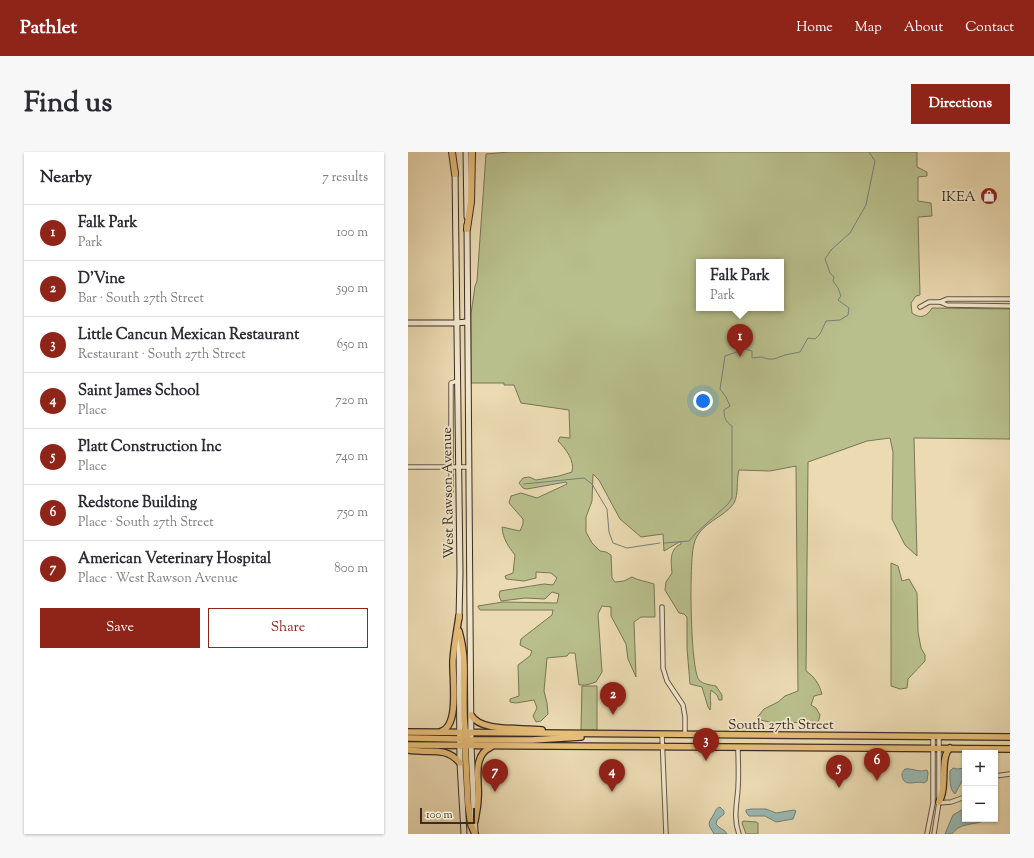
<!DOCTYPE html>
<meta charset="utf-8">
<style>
body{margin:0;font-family:"Sorts Mill Goudy",serif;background:#f7f7f7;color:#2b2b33}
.controls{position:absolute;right:12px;bottom:12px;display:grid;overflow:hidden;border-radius:0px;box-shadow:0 1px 3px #0004}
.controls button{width:36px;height:36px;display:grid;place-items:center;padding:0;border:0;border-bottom:1px solid #e1e1e2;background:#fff;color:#2b2b33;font:20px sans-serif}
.scale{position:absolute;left:12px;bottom:10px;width:55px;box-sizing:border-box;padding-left:4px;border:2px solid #382d24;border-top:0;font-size:11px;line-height:14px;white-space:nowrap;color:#382d24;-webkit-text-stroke:3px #f2e7cd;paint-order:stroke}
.you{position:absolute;left:295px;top:249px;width:14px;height:14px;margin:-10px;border:3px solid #fff;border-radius:50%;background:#1a73e8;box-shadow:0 0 0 6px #1a73e833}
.badge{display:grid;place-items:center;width:26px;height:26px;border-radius:50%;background:#8f2418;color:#fff;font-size:13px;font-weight:700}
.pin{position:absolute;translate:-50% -33px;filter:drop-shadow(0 1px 2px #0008)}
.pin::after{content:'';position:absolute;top:21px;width:14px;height:12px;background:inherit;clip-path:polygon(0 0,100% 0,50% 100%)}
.popup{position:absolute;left:288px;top:107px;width:88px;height:52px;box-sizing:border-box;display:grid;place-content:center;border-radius:0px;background:#fff;filter:drop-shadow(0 1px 3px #0005);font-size:13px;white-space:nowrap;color:#7c7c81}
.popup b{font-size:15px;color:#2b2b33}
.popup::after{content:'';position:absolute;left:50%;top:100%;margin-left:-8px;border:8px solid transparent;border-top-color:#fff}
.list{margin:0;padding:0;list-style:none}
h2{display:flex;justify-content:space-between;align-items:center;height:52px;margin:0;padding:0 16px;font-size:17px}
h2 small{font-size:13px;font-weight:400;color:#7c7c81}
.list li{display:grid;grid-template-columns:26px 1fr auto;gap:12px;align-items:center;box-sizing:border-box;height:56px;padding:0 16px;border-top:1px solid #e1e1e2}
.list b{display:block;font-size:15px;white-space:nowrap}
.list p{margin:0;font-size:13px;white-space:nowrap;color:#7c7c81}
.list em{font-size:13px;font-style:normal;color:#7c7c81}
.actions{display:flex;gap:8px;padding:12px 16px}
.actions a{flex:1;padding:9px 0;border:1px solid #8f2418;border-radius:0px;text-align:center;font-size:14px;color:#8f2418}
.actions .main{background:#8f2418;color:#fff}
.map{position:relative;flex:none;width:602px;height:682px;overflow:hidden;border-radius:0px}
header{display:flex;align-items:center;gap:24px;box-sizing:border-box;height:56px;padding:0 20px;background:#8f2418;color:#fff}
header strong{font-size:19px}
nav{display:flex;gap:22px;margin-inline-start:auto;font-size:14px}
.intro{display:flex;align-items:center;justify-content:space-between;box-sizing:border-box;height:96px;padding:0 24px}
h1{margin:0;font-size:28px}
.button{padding:10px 18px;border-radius:0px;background:#8f2418;color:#fff;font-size:14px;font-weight:700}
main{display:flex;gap:24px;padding:0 24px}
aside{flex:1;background:#fff;border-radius:0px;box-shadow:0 1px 3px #0004}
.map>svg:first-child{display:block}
.green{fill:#b8bf8c;stroke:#787658;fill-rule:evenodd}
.water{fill:#9ab9b3;stroke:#73817a}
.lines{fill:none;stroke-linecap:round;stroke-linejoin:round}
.stream{stroke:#73817a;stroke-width:1}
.street-casing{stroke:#655848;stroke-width:5.5}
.secondary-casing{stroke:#382d24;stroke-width:7}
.primary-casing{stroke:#382d24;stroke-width:8}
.highway-casing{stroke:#382d24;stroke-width:8}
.street{stroke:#f2e7cd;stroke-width:3.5}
.secondary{stroke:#f2e7cd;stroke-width:5}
.primary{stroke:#e6bd79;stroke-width:5.5}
.highway{stroke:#e6bd79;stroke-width:6}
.labels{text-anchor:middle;stroke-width:3.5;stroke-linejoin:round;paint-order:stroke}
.poi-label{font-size:14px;fill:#382d24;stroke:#f2e7cd;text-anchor:end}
.street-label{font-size:14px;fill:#382d24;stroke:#f2e7cd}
</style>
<header>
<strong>Pathlet</strong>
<nav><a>Home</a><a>Map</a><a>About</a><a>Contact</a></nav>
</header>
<div class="intro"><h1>Find us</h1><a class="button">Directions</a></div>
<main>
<aside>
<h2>Nearby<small>7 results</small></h2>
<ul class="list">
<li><span class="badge">1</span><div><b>Falk Park</b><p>Park</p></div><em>100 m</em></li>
<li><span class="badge">2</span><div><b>D'Vine</b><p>Bar · South 27th Street</p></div><em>590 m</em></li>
<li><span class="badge">3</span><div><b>Little Cancun Mexican Restaurant</b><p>Restaurant · South 27th Street</p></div><em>650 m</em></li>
<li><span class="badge">4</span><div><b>Saint James School</b><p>Place</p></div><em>720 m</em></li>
<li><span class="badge">5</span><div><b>Platt Construction Inc</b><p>Place</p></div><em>740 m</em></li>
<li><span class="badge">6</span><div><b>Redstone Building</b><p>Place · South 27th Street</p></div><em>750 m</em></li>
<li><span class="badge">7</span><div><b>American Veterinary Hospital</b><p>Place · West Rawson Avenue</p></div><em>800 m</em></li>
</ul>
<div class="actions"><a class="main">Save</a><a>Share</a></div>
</aside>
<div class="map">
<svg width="602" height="682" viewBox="0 0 602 682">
<rect width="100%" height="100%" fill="#ebdab2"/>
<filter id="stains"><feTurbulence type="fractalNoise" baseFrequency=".005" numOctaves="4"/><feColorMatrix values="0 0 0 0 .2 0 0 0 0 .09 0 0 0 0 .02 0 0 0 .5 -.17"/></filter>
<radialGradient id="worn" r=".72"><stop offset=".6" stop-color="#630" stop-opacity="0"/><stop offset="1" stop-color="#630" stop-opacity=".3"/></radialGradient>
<g class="green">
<path d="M101 0H509V15L519 20V24L510 25V49L523 51 524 64 510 65 512 143 508 144 503 151 504 161C512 167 519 165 524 156L602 157V287L506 286 509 404 497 393 484 367 485 300 482 286 459 289 400 310 398 519C407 525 411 532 414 542L406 544 403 553 408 556 412 563 410 571 361 570 348 567 356 557 370 550 377 544 390 539 388 314 362 319 331 318C328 328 331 342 326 351 316 366 291 371 286 392 281 408 282 516 291 528 295 532 302 533 308 534L314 543V548H311L309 543 303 538C301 546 304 551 302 558L300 555 294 535 282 532 279 496V465L276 462 271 461 257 438 258 430 264 421C263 410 261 397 273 392V389L256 399 255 382 233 385 212 367 191 328 185 322 184 349 178 365V380L184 391 192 399 198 400 203 403 204 426 207 430 216 429 224 425C231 429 238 429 246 432L247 465H233L226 470 228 525 220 507 218 492 203 464V455L194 454 190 462 194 520 188 530 178 533H171L167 501H161L159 504 139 506 136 539 139 551 140 562 133 569 128 570 125 564 129 556 126 548 108 551 102 550V547L111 544 110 513 122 504 124 499 112 493 113 487 144 463 145 458H72L70 455V454L95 450 149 451 151 442 144 440 137 447 117 446 93 449 91 443 92 439 136 432 145 433 149 426 143 421 128 420V426L116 429 98 427 97 424 105 421 107 403C100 394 95 387 94 375L112 379 115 372V367L101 351 103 344 113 341 129 346 159 332 158 330 119 337 115 336 111 331 115 326 121 325 128 328 151 324 164 320C167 309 158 297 150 289L152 285 162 286 161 258 113 251 106 233H96V231H63V162L67 134 69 129 78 2ZM291 110H373V156H291Z"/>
<polygon points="483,411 490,414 494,429 501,427 509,441 510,480 513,496 517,503 517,509 500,527 499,536 492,537 483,534"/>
<polygon points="174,534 189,534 189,578 173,578"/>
<polygon points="335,669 348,670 350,671 350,682 338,682 334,671"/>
</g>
<g class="water">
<path d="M545 616 549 617 557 616V628L554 629 547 642C541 637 542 627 542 619Z"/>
<path d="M497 617C505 616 511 621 519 618L520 621 519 629 516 631C510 628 498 635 495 627 493 623 494 620 497 617Z"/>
<path d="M312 655 316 659V662L309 668 308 672C311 677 317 677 319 682H306C300 671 299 673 306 662 308 658 308 656 312 655Z"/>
<path d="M557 656V667H577L576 669C565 673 551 671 544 682H537L545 663Z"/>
<polygon points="343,657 358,657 368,661 386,658 388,659 385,667 368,670 357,664 341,664 338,660 338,658"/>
</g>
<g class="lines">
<g class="stream">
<polyline points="116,332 176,326 184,332 199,357 201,380 205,391 219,396 252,391"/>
<path d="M256 391 281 389 287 382 320 352 324 346V274C318 270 316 266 316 258L322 254 318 245 312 237 317 204 337 197 344 199V206L353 205 360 207H366L377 203 392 200 400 186 407 187 412 182 418 169 432 168 440 163 441 156 430 148 433 144 430 136 425 129 426 125 422 121 417 107 423 98 442 81 458 53 467 9 461 0"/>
</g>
<g class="street-casing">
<g id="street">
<polyline points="532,150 539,153 602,154"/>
<polyline points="512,155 521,150 532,150 539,147 602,147"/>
<polyline points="0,315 60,315"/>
<polyline points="43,339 43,231 49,229"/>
<polyline points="254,455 255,516 259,529 275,553 277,565 277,583"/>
<polyline points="254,583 258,682"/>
<path d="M330 595C330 608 331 622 330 636 329 652 325 666 331 682"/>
<polyline points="587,624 602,622"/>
<polyline points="530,651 543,650 557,645"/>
<polyline points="519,682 525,651 525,585"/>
<polyline points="526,682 531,650 531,585"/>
</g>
</g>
<g class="secondary-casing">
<g id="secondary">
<polyline points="58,0 59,65"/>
<polyline points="47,19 52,421 51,467"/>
<polyline points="59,73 63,594 67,681"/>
<polyline points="0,171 48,171 59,170"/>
<polyline points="51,485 52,611 56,682"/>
</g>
</g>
<g class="primary-casing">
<g id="primary">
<path d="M51 479C54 490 56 501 56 513 57 530 53 580 61 591"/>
<path d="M63 563C73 581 115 575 134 578"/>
<path d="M34 579C52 572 44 524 45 508 46 493 49 479 51 464"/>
<polyline points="0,580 602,585"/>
<polyline points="0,586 52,587 61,582"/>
<polyline points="57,591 60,652 63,673 67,682"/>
<polyline points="0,593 602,597"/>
<polyline points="52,594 59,589 63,588 124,588 173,585"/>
<path d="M0 598C20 602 37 593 52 611"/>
<path d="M531 650C540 634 531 607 542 596"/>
<path d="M67 669C68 662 70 654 70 647 72 630 63 604 83 595"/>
</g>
</g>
<g class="highway-casing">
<g id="highway">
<polyline points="44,0 47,22"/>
<polyline points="59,77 63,50 64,0"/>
</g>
</g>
<use href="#street" class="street"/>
<use href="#secondary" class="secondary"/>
<use href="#primary" class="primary"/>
<use href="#highway" class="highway"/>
</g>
<defs>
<g id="shop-disc" transform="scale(0.9)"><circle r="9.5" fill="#8f2418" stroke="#f2e7cd"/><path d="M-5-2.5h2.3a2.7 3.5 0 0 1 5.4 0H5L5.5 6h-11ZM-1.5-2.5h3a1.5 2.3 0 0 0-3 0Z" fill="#fff"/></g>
</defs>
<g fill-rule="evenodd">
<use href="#shop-disc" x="581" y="44"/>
</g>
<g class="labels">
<g class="poi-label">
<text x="568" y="49">IKEA</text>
</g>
<g class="street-label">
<text transform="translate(39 341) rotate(-91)" y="5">West Rawson Avenue</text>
<text x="373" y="577">South 27th Street</text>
</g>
</g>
<rect width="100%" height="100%" filter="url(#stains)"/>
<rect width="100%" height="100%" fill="url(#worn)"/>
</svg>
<div class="controls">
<button>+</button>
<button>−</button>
</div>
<div class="scale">100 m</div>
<div class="you"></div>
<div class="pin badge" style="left:332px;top:205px">1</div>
<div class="popup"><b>Falk Park</b>Park</div>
<div class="pin badge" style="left:205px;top:563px">2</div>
<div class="pin badge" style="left:298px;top:609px">3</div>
<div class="pin badge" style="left:204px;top:640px">4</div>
<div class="pin badge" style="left:431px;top:636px">5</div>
<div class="pin badge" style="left:469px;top:629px">6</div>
<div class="pin badge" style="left:87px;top:640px">7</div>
</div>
</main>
